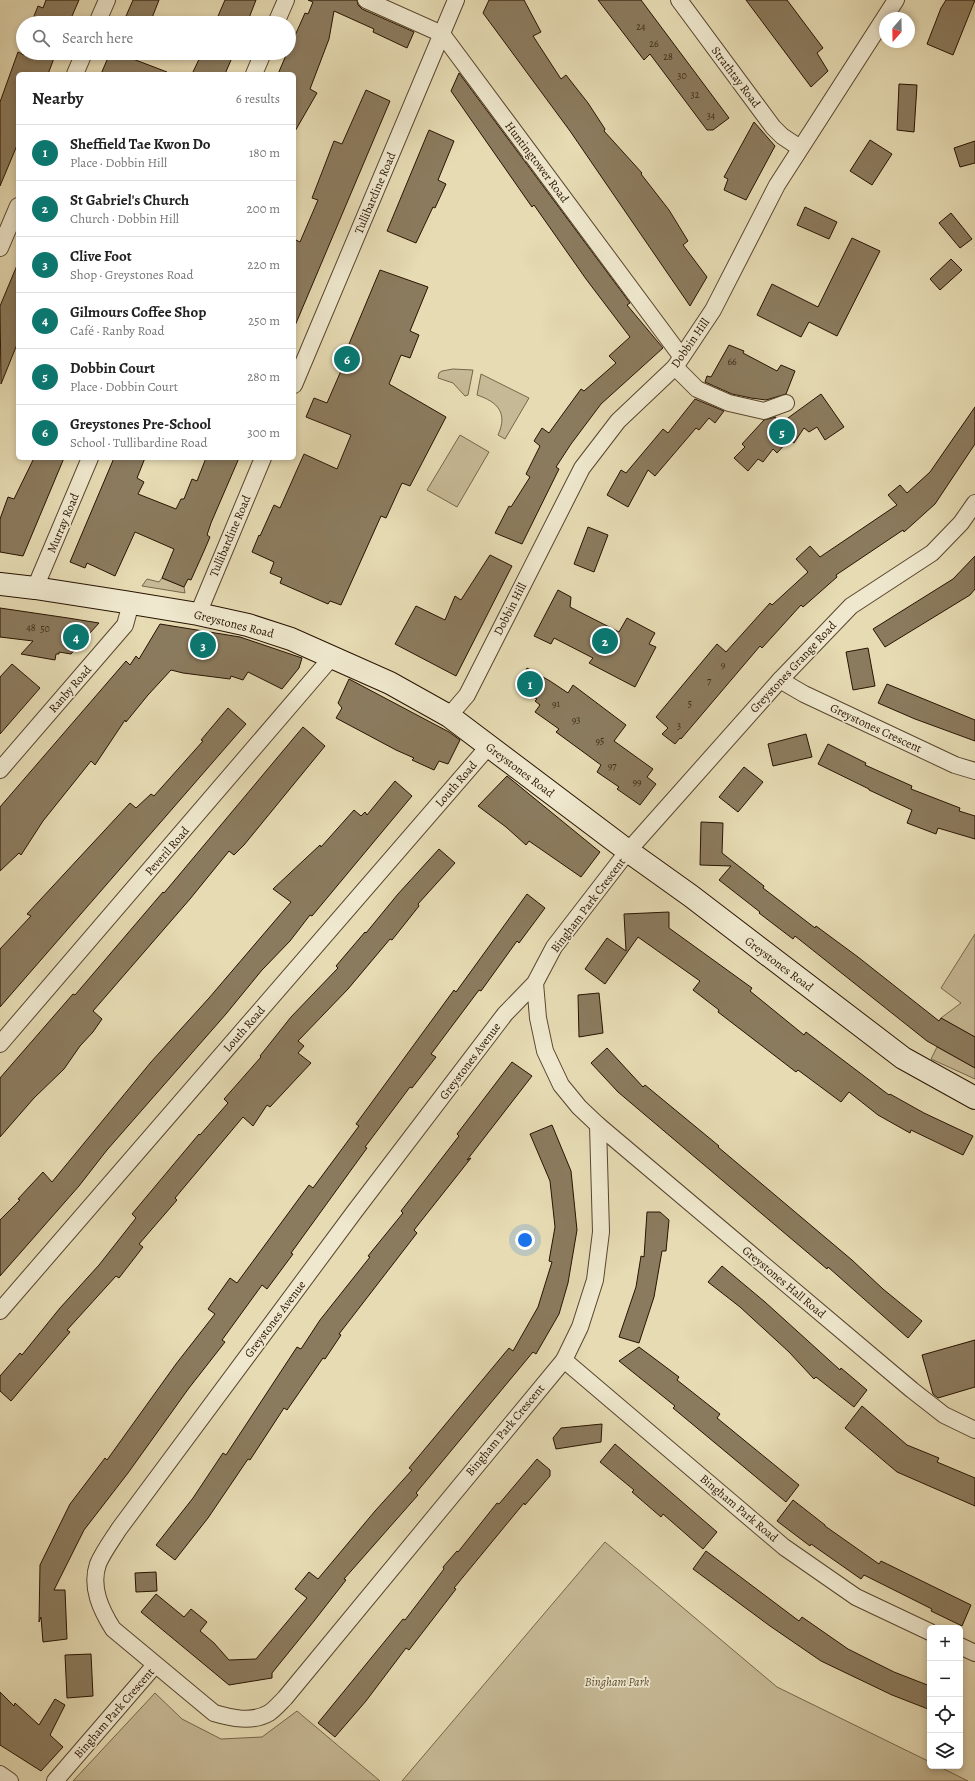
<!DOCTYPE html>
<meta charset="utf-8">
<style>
body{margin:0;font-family:Alegreya,serif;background:#f6f6f6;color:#222}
.controls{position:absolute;right:12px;bottom:12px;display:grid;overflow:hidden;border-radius:6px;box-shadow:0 2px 6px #0003}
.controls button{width:36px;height:36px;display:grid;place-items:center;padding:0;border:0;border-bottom:1px solid #e0e0e0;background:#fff;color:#222;font:20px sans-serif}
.compass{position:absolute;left:879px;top:12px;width:36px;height:36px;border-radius:50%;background:#fff;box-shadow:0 2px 6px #0003;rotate:200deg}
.you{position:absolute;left:525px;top:1240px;width:14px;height:14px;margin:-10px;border:3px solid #fff;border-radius:50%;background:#1a73e8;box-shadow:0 0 0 6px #1a73e833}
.badge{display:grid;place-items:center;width:26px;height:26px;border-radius:50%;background:#0f766e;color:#fff;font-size:13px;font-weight:700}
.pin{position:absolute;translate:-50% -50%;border:2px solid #fff;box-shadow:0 1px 4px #0006}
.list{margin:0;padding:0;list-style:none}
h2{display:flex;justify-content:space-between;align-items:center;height:52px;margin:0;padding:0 16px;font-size:17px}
h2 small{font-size:13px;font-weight:400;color:#767676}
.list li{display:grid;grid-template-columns:26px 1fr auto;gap:12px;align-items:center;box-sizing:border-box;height:56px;padding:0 16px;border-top:1px solid #e0e0e0}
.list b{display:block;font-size:15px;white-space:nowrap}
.list p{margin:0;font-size:13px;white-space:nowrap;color:#767676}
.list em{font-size:13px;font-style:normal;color:#767676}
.icon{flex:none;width:22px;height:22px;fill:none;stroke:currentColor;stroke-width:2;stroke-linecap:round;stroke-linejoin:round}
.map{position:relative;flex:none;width:975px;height:1781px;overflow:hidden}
.search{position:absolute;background:#fff;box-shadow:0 2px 6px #0003;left:16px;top:16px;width:280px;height:44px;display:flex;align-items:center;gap:10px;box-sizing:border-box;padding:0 14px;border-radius:22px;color:#767676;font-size:15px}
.panel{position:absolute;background:#fff;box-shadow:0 2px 6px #0003;left:16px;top:72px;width:280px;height:388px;border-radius:6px}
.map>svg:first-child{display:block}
.green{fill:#c6b995;stroke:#77664b}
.building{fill:#8b7b5e;stroke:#281301}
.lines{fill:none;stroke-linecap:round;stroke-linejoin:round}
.street-casing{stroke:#58452e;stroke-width:18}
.secondary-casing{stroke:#281301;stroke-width:24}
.street{stroke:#efe8ce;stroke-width:16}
.secondary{stroke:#efe8ce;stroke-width:22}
.labels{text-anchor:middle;stroke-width:3.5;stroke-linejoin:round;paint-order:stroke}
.number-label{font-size:10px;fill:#412d18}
.street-label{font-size:12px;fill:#281301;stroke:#efe8ce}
.park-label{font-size:12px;font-style:italic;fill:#5f4d35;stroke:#efe8ce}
</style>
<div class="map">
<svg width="975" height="1781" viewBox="0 0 975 1781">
<rect width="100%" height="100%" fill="#e6dbb3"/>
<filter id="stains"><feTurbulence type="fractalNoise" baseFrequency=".005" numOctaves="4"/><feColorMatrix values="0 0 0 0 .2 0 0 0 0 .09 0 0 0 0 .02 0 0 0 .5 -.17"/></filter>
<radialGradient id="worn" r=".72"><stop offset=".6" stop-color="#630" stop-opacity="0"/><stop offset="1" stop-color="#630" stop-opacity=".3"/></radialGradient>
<g class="green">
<polygon points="453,369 473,370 468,395 465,396 453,383 438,378 439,373 442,371"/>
<path d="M481 374 529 398 505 439 498 435C508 413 498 402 477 395Z"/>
<polygon points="460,435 489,452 457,507 427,490"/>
<polygon points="162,578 184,587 185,593 142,586 147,579 159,582"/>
<polygon points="975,934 975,1037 941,1018 961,1003 941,988"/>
<polygon points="937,1047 973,1067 975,1065 975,1079 931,1059"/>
<polygon points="605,1542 777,1687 930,1762 930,1766 938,1766 968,1781 402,1781"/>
<polygon points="155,1693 182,1719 221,1739 262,1737 297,1711 380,1781 73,1781"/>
</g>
<g class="building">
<polygon points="46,0 79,0 69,23 35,23 32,21 38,6 43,8"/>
<polygon points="133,0 159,0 150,23 123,23"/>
<polygon points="225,0 256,0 247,23 215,23"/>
<polygon points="308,0 357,0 358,5 362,9 414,32 407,48 373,32 374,29 334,11 329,39 310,89 317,93 294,133 294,74 278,74 287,53 289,53 289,49 305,13 308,14 313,2"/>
<polygon points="489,0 524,0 541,32 533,36 561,79 566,75 588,103 605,129 604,131 642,173 641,174 669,210 688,241 683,245 707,277 690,306 570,131 483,13"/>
<polygon points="598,0 641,0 729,118 713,130 707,130 650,54 644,60"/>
<polygon points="746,0 787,0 823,48 817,53 828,71 811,87"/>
<polygon points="946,0 975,0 953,55 927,44 941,8"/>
<polygon points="18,52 24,55 25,53 56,53 48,74 18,74 18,143 0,186 0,102"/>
<polygon points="110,53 136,53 133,59 167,72 167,74 101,74"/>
<polygon points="202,53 234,53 225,74 192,74"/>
<polygon points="459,73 630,303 627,305 663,348 601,404 571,444 556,467 559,469 522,544 495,533 509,506 511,507 530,477 526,474 540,446 534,441 542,428 549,433 581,389 584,391 616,363 609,356 630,337 586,279 534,205 532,207 451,91"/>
<polygon points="899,84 917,85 914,132 897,130"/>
<polygon points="366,90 390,101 294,328 294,239 300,242 318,200 312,198 334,141 342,144"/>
<polygon points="754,122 775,146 746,200 724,190 728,179 724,177"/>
<polygon points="429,130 454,141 438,180 446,184 435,208 433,207 416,243 387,231"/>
<polygon points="870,140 892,154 872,185 850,171"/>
<polygon points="975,141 975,163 960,167 954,148"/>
<polygon points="805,207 837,222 829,239 797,225"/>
<polygon points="951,213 972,239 960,248 939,223"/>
<polygon points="852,238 880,251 837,336 809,322 801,337 757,315 772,284 818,307"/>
<polygon points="951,259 962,270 940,290 930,279"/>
<polygon points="18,263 18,342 1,384 0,306"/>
<polygon points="380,270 428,287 410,331 419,335 410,358 401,355 389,384 446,417 410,486 402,483 386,518 381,516 341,605 330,601 328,604 280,583 282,578 270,573 274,562 252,552 259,535 260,536 274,505 280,508 304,454 337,469 351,435 306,417 314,398 327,403 347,357 344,356"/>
<polygon points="729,345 744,351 743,353 777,371 781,365 795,371 786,394 766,400 751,398 732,394 705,382 707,376 711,377"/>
<polygon points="821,394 844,427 825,440 817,427 809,432 804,428 794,443 789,440 777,453 773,449 763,462 758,459 748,471 734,458 745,447 742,444 764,420 776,417 770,431"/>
<polygon points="695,399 724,411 715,423 709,418 699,430 696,428 655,476 648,470 628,507 607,495 621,470 626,473 663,429 668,433"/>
<polygon points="975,407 975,444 935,504 904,532 903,530 836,575 837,577 803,607 801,605 762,648 760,646 681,739 680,738 675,744 662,734 668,728 656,717 717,644 726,652 770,603 772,605 808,572 796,559 810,546 820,557 897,505 888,495 900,485 907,493 930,472"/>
<polygon points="34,458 64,458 23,556 0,552 0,519 8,497 14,499"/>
<polygon points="114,458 145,458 137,478 144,482 138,494 176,509 181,499 184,499 192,479 197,481 206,458 239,458 211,523 207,535 210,537 204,551 191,580 188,579 184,587 162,578 174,549 135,532 115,576 87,563 85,568 70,562"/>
<polygon points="588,527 608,535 594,572 574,564"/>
<polygon points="490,555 512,566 456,676 395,644 416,606 445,620 455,596 461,600"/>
<polygon points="975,556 975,589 970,595 885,647 873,629 953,579"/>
<polygon points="558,590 571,597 570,607 619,632 627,618 655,633 649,644 656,647 635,687 589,663 593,658 554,638 551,644 534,636"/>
<polygon points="0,608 68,618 99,623 71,654 59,652 59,654 56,654 55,660 21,654 33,641 0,637"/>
<polygon points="160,624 240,637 302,658 299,668 282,689 248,672 243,680 231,676 230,679 183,673 171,670 148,695 126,722 125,720 95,765 91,761 43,821 21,855 19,853 0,871 0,807 126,661 130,665 136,656 139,659"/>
<polygon points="868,648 875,686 853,690 846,652"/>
<polygon points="12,664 40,688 0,734 0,677"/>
<polygon points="527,668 550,681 568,693 573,685 626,725 614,741 653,769 647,777 656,784 640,805 617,789 619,787 597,772 601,765 556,732 559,729 535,712 540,705 535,701 537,699 516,688"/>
<polygon points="349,679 449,732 460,740 448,764 439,761 434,770 412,760 414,758 396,750 336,718 342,708 338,703"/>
<polygon points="887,684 975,720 975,741 915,719 878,703"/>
<polygon points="228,708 246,724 0,1007 0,949 31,916 27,914 130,803 136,808 151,794 154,796 203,741 201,740"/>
<polygon points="303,727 325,746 244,845 234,855 229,851 190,899 93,1011 102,1019 93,1032 80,1046 64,1069 34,1098 0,1137 0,1078 73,994 75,995 163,892 164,893"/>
<polygon points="806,734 812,757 773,766 768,744"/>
<polygon points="828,744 866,763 865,765 912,786 911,789 960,808 959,811 975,816 975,839 938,828 936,834 907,823 912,810 869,790 869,789 818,764"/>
<polygon points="744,767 763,782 738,812 719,797"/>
<polygon points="507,776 600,852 581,877 529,841 526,845 506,827 478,806"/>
<polygon points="395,781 412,796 312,916 310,915 290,941 262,970 226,1014 107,1150 79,1186 0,1276 0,1220 20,1200 18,1199 43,1172 52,1182 151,1062 209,998 291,902 273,889 320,845 321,847 354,810 361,816 365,812 367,815"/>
<polygon points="701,822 723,823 722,853 764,886 763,888 815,928 816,926 858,957 939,1021 941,1018 975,1037 975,1068 927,1041 795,936 793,939 759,913 760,912 719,880 731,866 700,865"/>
<polygon points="439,849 455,863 418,904 419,906 392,940 390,939 348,989 298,1041 304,1046 298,1053 311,1063 270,1107 267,1105 253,1126 243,1117 175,1198 177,1200 139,1244 143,1247 119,1278 116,1276 67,1330 70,1332 11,1401 0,1391 0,1376 20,1353 22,1355 60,1308 99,1265 136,1218 132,1214 199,1134 200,1135 228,1103 224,1099 261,1057 260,1056 291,1017 338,968 336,966 365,932 366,933 398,894"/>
<polygon points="527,894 545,908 519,943 517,941 481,991 479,990 431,1054 436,1057 412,1088 410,1087 365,1147 367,1148 291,1253 293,1254 267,1289 262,1285 222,1340 225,1342 189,1388 128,1473 84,1530 54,1590 65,1590 67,1639 43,1642 41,1617 39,1622 40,1565 70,1504 105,1458 107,1460 176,1364 215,1314 208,1309 230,1278 237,1283 309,1185 313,1188 359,1126 356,1124 454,990 456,992"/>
<polygon points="669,912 669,928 752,988 750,991 804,1035 806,1032 889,1095 890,1094 924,1113 973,1136 963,1155 911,1130 910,1133 878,1115 849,1092 841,1102 798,1070 796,1072 718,1012 719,1010 693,990 700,981 638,937 605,984 585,969 607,938 626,951 624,914"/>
<polygon points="599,993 603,1033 579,1037 578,995"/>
<polygon points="607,1048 643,1087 645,1085 719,1146 718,1147 852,1260 883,1289 922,1321 908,1338 828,1267 827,1269 618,1092 591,1063"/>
<polygon points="512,1062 532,1076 467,1160 471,1158 414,1230 417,1233 339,1334 341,1335 325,1359 323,1358 287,1410 284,1408 250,1460 248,1459 208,1518 175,1560 156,1545 193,1498 223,1453 226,1455 297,1347 301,1349 320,1320 370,1257 368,1256 403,1213 401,1211 459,1136 457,1134"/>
<polygon points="552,1125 571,1171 577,1230 568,1283 559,1314 536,1354 533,1352 416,1493 418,1495 344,1579 346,1580 314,1621 272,1673 272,1678 229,1685 141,1612 156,1594 184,1617 191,1609 207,1622 200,1631 214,1643 229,1660 256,1659 307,1598 295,1589 309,1572 318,1579 375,1511 412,1470 409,1468 509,1348 513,1351 538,1307 552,1262 549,1261 555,1227 550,1181 530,1134"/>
<polygon points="647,1212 660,1212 669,1220 666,1251 662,1251 654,1297 639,1343 619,1337 636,1287 641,1256 644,1257"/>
<polygon points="722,1266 765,1302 840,1370 841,1368 867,1390 854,1407 816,1377 814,1379 789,1352 740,1307 708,1282"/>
<polygon points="975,1340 975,1387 938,1398 933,1394 922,1355"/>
<polygon points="639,1347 679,1377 677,1380 720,1414 717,1418 799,1485 786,1502 673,1408 675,1406 619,1361"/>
<polygon points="862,1406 907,1445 939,1458 937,1462 975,1478 975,1506 897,1472 845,1428"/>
<polygon points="602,1424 601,1442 556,1449 553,1438 561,1428"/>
<polygon points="615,1444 717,1532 703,1549 663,1514 661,1517 632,1492 634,1490 600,1462"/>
<polygon points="537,1459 550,1470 550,1476 525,1505 524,1503 454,1588 456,1589 409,1650 406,1648 366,1701 335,1737 318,1723 403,1619 405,1620 444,1569 443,1567 457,1551 458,1552 497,1503 499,1504"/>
<polygon points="793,1500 825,1525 825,1526 879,1564 881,1561 971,1605 962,1626 931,1611 932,1609 864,1575 861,1579 811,1544 810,1546 777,1521"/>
<polygon points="706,1551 799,1621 802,1617 848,1649 894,1672 930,1686 930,1705 928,1709 892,1695 821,1661 770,1626 693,1569"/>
<polygon points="156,1572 157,1591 136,1592 135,1573"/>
<polygon points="91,1654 93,1696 67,1698 65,1655"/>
<polygon points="0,1692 14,1706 15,1703 39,1725 55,1699 65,1705 50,1735 63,1747 41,1771 0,1745"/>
</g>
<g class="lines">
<g class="street-casing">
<g id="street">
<polyline points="366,0 442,34 681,356"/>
<polyline points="679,0 773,127 782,136 800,148"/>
<polyline points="97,23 107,0"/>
<polyline points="276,23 286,0"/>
<polyline points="75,74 84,53"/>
<polyline points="254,74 263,53"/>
<polyline points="0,248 18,206"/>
<polyline points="675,367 697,389 729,403 764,411 786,403"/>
<polyline points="294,385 456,0"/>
<polyline points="35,588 90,458"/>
<polyline points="198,614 263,458"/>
<polyline points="780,680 804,694 955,765 975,771"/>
<polyline points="449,716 467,695 582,468 618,421 675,367 713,310 777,185 896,0"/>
<polyline points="0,770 125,625 131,603"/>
<path d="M535 983 505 1014 355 1211 119 1529C112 1540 103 1552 98 1564 90 1587 101 1610 113 1629L214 1713C231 1718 252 1723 269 1713 275 1709 280 1703 285 1698L564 1360 580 1327 595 1280 601 1232 598 1125 579 1107 561 1085 545 1051 538 1018 535 983 554 947 628 851 780 680 851 606 932 553 961 523 975 503"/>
<polyline points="0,1044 332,657"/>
<polyline points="598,1125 912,1390 944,1415 975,1430"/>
<polyline points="0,1311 488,747"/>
<polyline points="564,1360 784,1547 856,1597 930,1632"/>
<polyline points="960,1646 975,1653"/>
<polyline points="0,1774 10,1781"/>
<polyline points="55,1781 155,1665"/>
</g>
</g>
<g class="secondary-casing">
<polyline id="secondary" points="0,584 35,588 125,602 198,614 248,625 291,639 390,683 449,716 628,851 691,896 903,1058 975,1098"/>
</g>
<use href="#street" class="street"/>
<use href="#secondary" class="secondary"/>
</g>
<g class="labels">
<g class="number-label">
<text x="641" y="30">24</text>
<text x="654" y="47">26</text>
<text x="668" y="60">28</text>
<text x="682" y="79">30</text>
<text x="695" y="98">32</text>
<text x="711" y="119">34</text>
<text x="732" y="365">66</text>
<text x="31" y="631">48</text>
<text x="45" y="632">50</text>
<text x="723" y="668">9</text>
<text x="709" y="684">7</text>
<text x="556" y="707">91</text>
<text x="690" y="707">5</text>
<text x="576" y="723">93</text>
<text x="679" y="729">3</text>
<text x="600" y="744">95</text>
<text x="612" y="769">97</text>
<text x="637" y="785">99</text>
</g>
<g class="street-label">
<text transform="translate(736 77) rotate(53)" y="4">Strathtay Road</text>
<text transform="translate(537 162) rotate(53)" y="4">Huntingtower Road</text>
<text transform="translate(375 193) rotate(-67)" y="4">Tullibardine Road</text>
<text transform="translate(690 343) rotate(-55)" y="4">Dobbin Hill</text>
<text transform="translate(63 523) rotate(-67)" y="4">Murray Road</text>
<text transform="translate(230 536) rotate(-67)" y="4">Tullibardine Road</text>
<text transform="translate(510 609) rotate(-63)" y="4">Dobbin Hill</text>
<text transform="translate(234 624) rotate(14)" y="4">Greystones Road</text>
<text transform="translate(793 667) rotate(-47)" y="4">Greystones Grange Road</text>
<text transform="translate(70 689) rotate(-49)" y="4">Ranby Road</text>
<text transform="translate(876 728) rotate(25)" y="4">Greystones Crescent</text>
<text transform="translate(520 770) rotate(37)" y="4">Greystones Road</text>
<text transform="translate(456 784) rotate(-49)" y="4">Louth Road</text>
<text transform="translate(167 851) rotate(-49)" y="4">Peveril Road</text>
<text transform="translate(588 905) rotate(-53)" y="4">Bingham Park Crescent</text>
<text transform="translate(779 964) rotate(37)" y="4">Greystones Road</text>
<text transform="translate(244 1029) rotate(-49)" y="4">Louth Road</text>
<text transform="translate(470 1061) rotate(-53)" y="4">Greystones Avenue</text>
<text transform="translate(784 1282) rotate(40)" y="4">Greystones Hall Road</text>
<text transform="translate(275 1319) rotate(-53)" y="4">Greystones Avenue</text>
<text transform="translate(505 1430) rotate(-50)" y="4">Bingham Park Crescent</text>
<text transform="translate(739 1508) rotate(40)" y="4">Bingham Park Road</text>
<text transform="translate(114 1713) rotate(-49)" y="4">Bingham Park Crescent</text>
</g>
<g class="park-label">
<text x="617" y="1686">Bingham Park</text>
</g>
</g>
<rect width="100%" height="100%" filter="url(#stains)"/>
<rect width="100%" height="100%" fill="url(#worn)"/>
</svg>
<div class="controls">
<button>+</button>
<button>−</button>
<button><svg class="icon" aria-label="locate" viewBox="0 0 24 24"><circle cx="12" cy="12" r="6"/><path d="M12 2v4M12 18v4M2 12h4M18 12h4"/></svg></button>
<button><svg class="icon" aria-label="layers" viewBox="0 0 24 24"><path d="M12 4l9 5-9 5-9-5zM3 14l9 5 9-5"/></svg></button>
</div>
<svg class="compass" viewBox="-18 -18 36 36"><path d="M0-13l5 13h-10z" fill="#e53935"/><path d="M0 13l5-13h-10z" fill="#767676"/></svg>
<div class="you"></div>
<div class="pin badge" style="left:530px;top:684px">1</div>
<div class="pin badge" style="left:605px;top:641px">2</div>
<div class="pin badge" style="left:203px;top:645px">3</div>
<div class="pin badge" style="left:76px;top:637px">4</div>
<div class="pin badge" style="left:782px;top:432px">5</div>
<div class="pin badge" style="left:347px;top:359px">6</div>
<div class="search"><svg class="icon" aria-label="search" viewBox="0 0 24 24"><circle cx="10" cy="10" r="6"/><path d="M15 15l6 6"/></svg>Search here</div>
<section class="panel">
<h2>Nearby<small>6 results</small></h2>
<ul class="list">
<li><span class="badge">1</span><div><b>Sheffield Tae Kwon Do</b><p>Place · Dobbin Hill</p></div><em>180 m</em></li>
<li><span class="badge">2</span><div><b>St Gabriel's Church</b><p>Church · Dobbin Hill</p></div><em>200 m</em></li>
<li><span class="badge">3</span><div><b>Clive Foot</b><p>Shop · Greystones Road</p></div><em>220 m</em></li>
<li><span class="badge">4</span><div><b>Gilmours Coffee Shop</b><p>Café · Ranby Road</p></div><em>250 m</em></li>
<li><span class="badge">5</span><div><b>Dobbin Court</b><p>Place · Dobbin Court</p></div><em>280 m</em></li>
<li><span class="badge">6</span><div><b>Greystones Pre-School</b><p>School · Tullibardine Road</p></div><em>300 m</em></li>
</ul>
</section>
</div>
